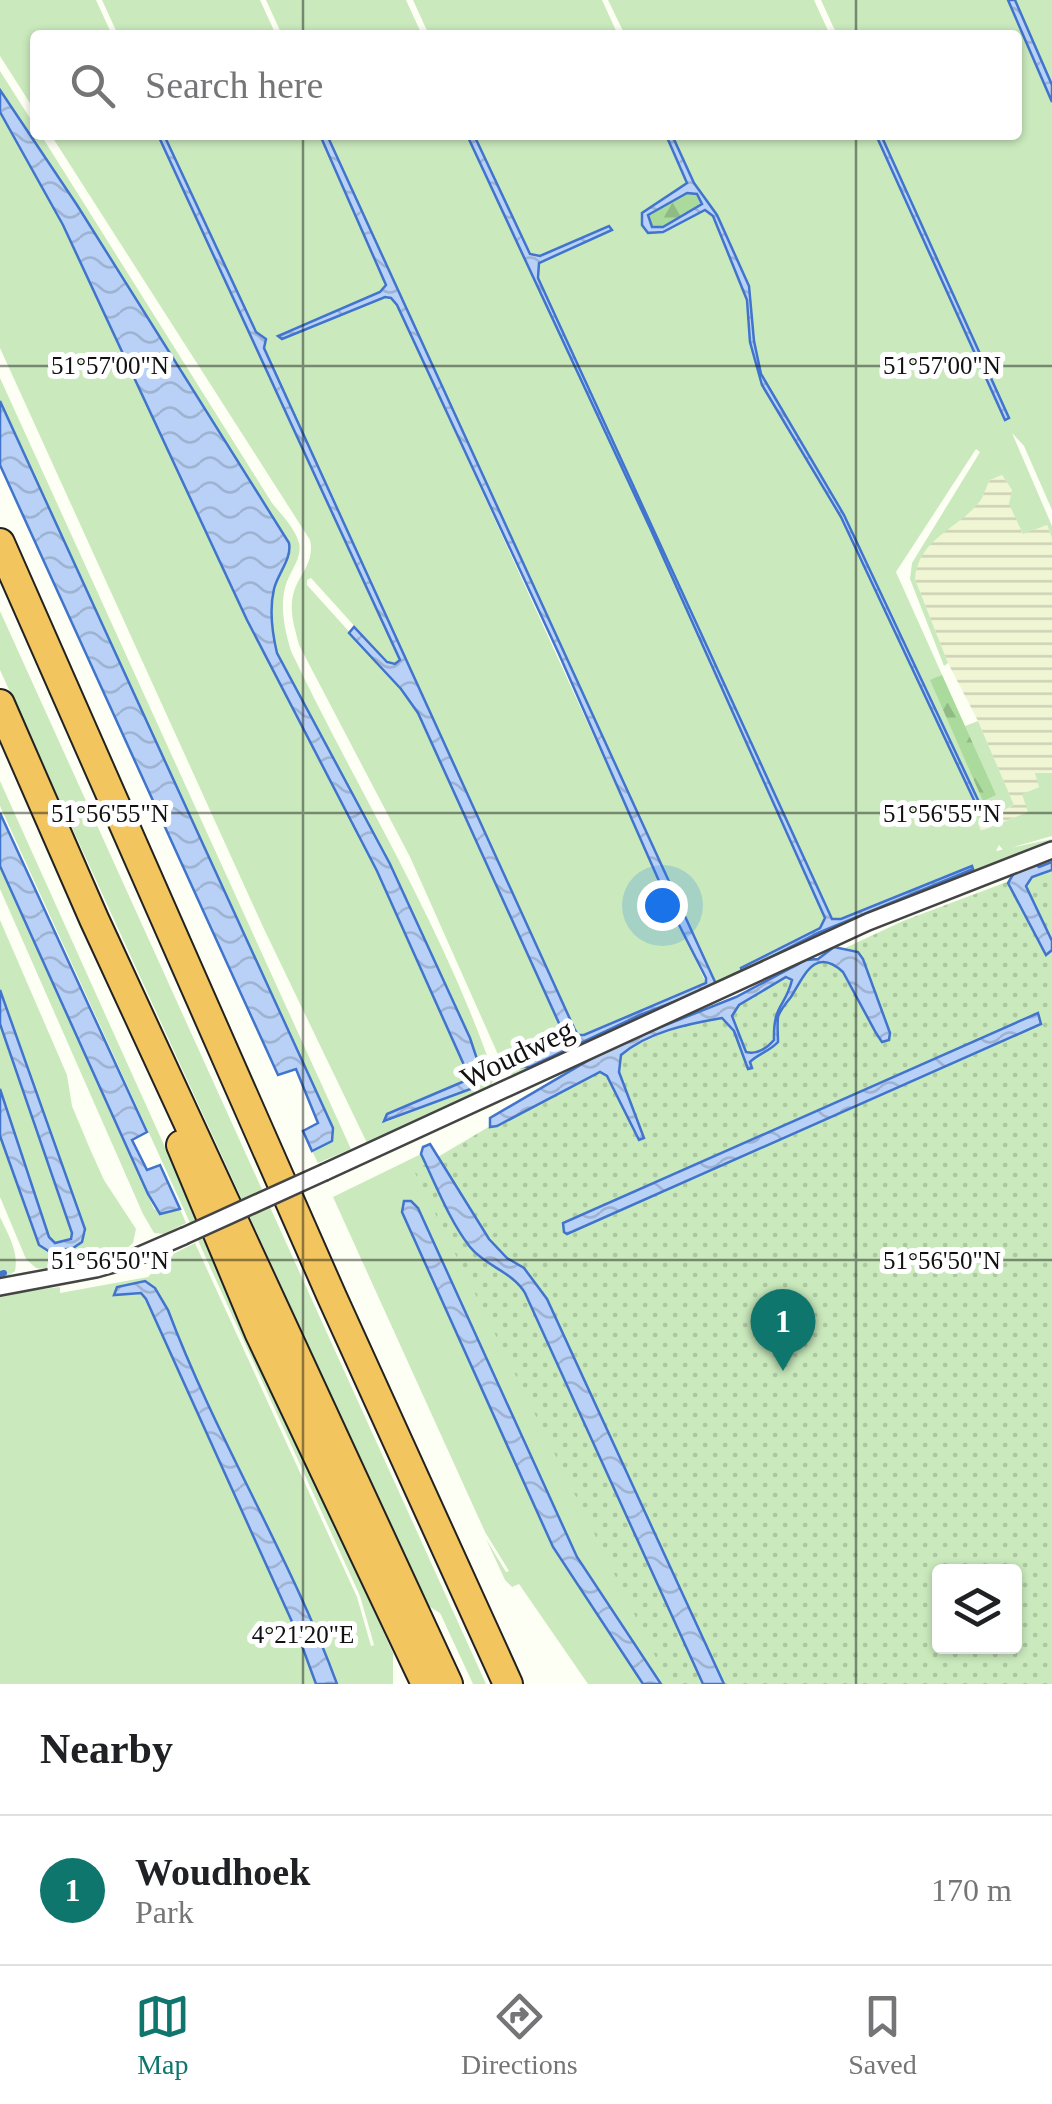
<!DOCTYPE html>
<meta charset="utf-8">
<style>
body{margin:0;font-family:"Times New Roman",serif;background:#f6f6f6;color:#202124}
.controls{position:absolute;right:30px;bottom:30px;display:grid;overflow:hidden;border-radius:10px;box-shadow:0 2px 8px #0004}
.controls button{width:90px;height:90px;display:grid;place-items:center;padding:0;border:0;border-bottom:2px solid #e0e0e0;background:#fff;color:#202124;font:50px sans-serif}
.you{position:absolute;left:662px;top:905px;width:35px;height:35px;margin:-25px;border:8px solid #fff;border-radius:50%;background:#1a73e8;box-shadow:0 0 0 15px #1a73e833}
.badge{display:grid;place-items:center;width:65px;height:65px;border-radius:50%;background:#0f766e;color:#fff;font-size:32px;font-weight:700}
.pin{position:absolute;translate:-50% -82px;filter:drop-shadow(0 2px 5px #0008)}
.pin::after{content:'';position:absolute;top:52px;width:35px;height:30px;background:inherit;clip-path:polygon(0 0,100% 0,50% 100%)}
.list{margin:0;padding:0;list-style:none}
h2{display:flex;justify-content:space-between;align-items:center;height:130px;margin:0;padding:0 40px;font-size:42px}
h2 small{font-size:32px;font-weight:400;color:#757577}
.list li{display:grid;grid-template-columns:65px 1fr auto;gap:30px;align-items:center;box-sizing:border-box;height:150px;padding:0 40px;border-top:2px solid #e0e0e0}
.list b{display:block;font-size:38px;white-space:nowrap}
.list p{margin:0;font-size:32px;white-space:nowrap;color:#757577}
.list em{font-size:32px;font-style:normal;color:#757577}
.icon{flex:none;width:55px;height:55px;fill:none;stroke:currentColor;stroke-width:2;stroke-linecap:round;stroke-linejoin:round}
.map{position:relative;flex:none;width:1052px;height:1684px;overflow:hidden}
.search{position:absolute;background:#fff;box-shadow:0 2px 8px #0004;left:30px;right:30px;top:30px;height:110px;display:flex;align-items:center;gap:25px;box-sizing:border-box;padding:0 35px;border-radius:10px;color:#757577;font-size:38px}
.sheet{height:280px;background:#fff}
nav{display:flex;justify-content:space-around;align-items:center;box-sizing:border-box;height:140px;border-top:2px solid #e0e0e0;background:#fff;font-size:28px;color:#757577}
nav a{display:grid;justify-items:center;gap:5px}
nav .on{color:#0f766e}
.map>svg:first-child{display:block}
.farmland{fill:url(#farmland-rules)}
.grass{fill:#caeabd}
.forest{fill:url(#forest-firs)}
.park{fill:url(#park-dots);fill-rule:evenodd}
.water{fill:url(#water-waves);stroke:#4074cd;stroke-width:2.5;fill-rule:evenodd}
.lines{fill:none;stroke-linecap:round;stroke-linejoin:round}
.stream{stroke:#4074cd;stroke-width:6}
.minor-casing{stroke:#444;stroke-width:20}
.motorway-casing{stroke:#222;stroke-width:32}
.minor{stroke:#fff;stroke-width:15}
.motorway{stroke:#f3c55e;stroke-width:28}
.minor-bridge-casing{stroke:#444;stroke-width:20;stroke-linecap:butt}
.minor-bridge{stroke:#fff;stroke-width:15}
.ticks{fill:none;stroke:#111;stroke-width:2.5;stroke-opacity:0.45}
.labels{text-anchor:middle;stroke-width:10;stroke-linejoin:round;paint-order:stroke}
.street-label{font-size:30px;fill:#111;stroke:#fff}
.ticks-label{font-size:25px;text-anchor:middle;fill:#111;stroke:#fff;stroke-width:10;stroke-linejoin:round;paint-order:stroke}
</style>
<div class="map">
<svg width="1052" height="1684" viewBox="0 0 1052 1684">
<defs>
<pattern id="farmland-rules" width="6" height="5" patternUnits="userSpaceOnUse" patternTransform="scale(2.5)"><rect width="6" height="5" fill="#f0f5d4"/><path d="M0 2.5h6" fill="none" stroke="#cdd1b5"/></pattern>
<pattern id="forest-firs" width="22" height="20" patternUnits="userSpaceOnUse" patternTransform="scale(2.5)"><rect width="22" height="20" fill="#aadb9c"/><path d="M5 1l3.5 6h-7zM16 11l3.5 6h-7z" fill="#91bb85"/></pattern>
<pattern id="park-dots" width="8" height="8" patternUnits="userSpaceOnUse" patternTransform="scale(2.5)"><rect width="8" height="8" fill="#caeabd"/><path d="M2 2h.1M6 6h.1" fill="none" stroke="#acc8a1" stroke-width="1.8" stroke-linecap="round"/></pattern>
<pattern id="water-waves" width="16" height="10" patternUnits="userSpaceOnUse" patternTransform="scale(2.5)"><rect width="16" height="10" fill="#b9d1f6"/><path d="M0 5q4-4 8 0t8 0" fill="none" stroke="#9eb2d2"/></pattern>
</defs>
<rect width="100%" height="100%" fill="#fefff4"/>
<polygon class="farmland" points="1002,475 1012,490 1022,533 1047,525 1052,538 1052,773 1036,773 1039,787 1028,791 1028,812 981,831 978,823 1014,805 978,721 948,663 915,579 916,568 927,545 981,499 990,480"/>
<g class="grass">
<polygon points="0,0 96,0 112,35 35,35 35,111 0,56"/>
<polygon points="102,0 260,0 276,35 118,35"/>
<polygon points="266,0 406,0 422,35 282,35"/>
<polygon points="413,0 602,0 618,35 429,35"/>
<polygon points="608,0 814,0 830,35 625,35"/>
<path d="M821 0H1008L1052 102V510L1024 446 1012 433 1052 526V538L1047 525 1023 534 1009 504 1012 490 1002 475 990 480C986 487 984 496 980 501 958 530 919 537 915 579L948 663 944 666 910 579 912 563 980 452 976 449 896 572 965 726 978 721 1014 805 978 823 981 831 1028 812 1022 794 1039 787 1035 773H1052V836L1003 850 999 845 996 851 1052 839V846L984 868 975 875 618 1029 515 1078 504 1068 410 857 299 645C295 629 289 612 293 595 298 574 315 564 310 540L51 135H158L400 660 395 664 387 662 311 578 307 580V585L401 689 418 713 563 1032 561 1039 519 1058 520 1066 525 1068 640 1015 712 987V979L327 135H467L651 530 825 918 820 928 741 968 743 971 818 933 962 875 972 866 841 919H832L538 278V263L611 231 610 226 540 256 530 254 474 135H666L687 183 654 204 663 232 705 209 713 216 747 300 750 342 762 385 841 517 973 798 986 817 844 515 761 374 754 341 749 286 717 215 694 183 672 135H876L1006 420 1009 417 881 135H1017V35H837Z"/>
<polygon points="1015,0 1052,0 1052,85"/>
<path d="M0 71 35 126V135H41L272 503C281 514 295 528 299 543 303 559 288 573 285 588 280 609 285 631 291 651 357 790 440 920 491 1067L493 1081 490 1088 367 1143 264 929 0 348V112L63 225 247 620 377 871 468 1074V1080L387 1114 386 1122 476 1087 470 1038 390 864 277 653C272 633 269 610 274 589 278 573 291 559 289 543L77 205 0 90Z"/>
<polygon points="164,135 320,135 386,285 380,292 282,333 282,339 385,297 391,297 397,305 706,983 584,1035 576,1033 264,348 267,340 256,332"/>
<polygon points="0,378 351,1149 318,1163 312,1151 332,1141 333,1128 0,401"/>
<polygon points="0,611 486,1684 473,1684 440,1613 427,1605 0,670"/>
<polygon points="0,781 393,1653 393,1684 0,1684 0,1294 60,1287 60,1293 148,1277 167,1257 195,1243 357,1597 371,1646 374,1645 360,1596 0,806"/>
<polygon points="0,866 154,1209 164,1214 180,1209 186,1223 164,1234 154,1233 143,1214 0,889"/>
<path d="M0 920 67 1075 72 1106 90 1149 104 1180 136 1229 133 1243C112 1263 64 1272 36 1268L26 1259 0 1197V1136L39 1245 82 1242 86 1232 81 1217 0 990Z"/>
<polygon points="0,1024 72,1233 69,1240 55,1243 49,1237 0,1089"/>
<polygon points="421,1154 444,1203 703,1684 661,1684 577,1557 418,1208 405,1201 402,1212 553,1547 643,1684 588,1684 519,1584 512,1587 505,1580 486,1539 506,1572 509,1571 485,1532 333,1197"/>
<path d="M0 1217C8 1235 19 1251 15 1271L0 1281Z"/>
</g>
<g class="forest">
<polygon points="687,192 697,194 703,204 662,227 652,228 648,215"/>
<polygon points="942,675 996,795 983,801 930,680"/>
</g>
<path class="park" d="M1052 865V1684H669L414 1171 590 1067 903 921ZM940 1572H1014V1646H940Z"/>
<g class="water">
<polygon points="1008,0 1015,0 1052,85 1052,102"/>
<path d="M0 90 77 205 289 543C292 559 278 573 274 589 269 610 272 632 277 653L390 864 470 1038 483 1077 476 1087 384 1121 387 1114 467 1080 468 1074 377 871 247 620 63 225 0 112Z"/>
<polygon points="158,135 164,135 256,332 266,339 264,348 575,1030 578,1035 584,1035 706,983 706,978 674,915 559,654 397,305 391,298 385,297 282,339 278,336 380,292 386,285 320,135 327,135 716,984 712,987 640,1015 530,1067 520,1067 519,1058 561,1039 563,1032 418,713 401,689 349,633 354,627 387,662 395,664 400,660"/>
<polygon points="467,135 474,135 530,254 540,256 609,226 612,230 539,263 538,278 832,919 841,919 972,866 973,869 818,933 742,972 741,968 820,928 825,918 651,530"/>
<path d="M666 135H672L694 183 717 215 749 286 754 341 761 374 844 515 986 817 983 818 973 798 841 517 762 385 750 342 747 300 713 216 705 210 663 232 648 233 642 225V213L687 183ZM687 193 697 194 702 204 663 227H652L648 215Z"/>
<polygon points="876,135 881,135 1009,418 1005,420"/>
<polygon points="0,401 333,1128 332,1141 312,1151 303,1131 318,1123 296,1069 278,1075 0,465"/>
<polygon points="0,813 147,1132 132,1140 147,1170 160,1165 180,1209 160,1214 148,1194 0,866"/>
<polygon points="1052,862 1052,870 1032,877 1026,886 1052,941 1052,950 1046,955 1008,883 1015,871 1036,864 1039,867"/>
<path d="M834 947 858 952 863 959 890 1033 889 1040 882 1042 876 1033 843 972C815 946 804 976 791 997 786 1003 780 1010 778 1017 777 1025 778 1034 778 1042 770 1051 758 1054 750 1062L752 1068 748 1069 734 1031 722 1018C687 1024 648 1032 621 1055L619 1072 644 1138 639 1140 607 1076 600 1072 497 1126 490 1127V1118L613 1046 736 997 806 960 818 959ZM786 977 792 980C785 1008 773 1004 774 1040 767 1048 757 1055 746 1052L732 1016 739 1005Z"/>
<polygon points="0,990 85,1229 82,1242 73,1248 50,1252 39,1245 0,1136 0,1089 49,1237 55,1243 71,1239 72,1233 0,1024"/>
<polygon points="1038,1013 1041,1024 567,1234 564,1232 563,1223"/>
<path d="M430 1144 489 1239 507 1258 524 1268 547 1299 724 1684H703L525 1293C513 1272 485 1266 470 1247 449 1220 436 1185 421 1154L423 1147Z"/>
<polygon points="404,1201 411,1201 418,1208 577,1557 661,1684 643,1684 553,1547 402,1212"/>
<path d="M145 1281 155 1288 168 1310C216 1438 290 1556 337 1684H316L298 1635 146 1299 141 1293 114 1295 117 1287Z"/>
</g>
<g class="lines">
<polyline class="stream" points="0,1274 4,1273"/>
<g class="minor-casing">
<g id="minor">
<polyline points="325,1172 868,922 1052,850"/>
<polyline points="0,1287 96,1269 131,1259 184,1236"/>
</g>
</g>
<g class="motorway-casing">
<g id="motorway">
<polyline points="0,543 332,1297 508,1684"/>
<polyline points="0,704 94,919 448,1684"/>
<polyline points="181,1145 260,1334 426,1684"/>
</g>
</g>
<use href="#minor" class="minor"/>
<use href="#motorway" class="motorway"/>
<g class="minor-bridge-casing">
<polyline id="minor-bridge" points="184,1236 325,1172"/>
</g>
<use href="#minor-bridge" class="minor-bridge"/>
</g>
<path class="ticks" d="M303 0V35M856 0V35M303 135V1684M856 135V1684M0 366H1052M0 813H1052M0 1260H1052"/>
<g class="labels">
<g class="street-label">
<text transform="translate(517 1054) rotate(-26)" y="10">Woudweg</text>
</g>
</g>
<g class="ticks-label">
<text x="110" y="374">51°57'00"N</text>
<text x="942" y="374">51°57'00"N</text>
<text x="110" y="822">51°56'55"N</text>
<text x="942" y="822">51°56'55"N</text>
<text x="110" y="1269">51°56'50"N</text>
<text x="942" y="1269">51°56'50"N</text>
<text x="303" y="1643">4°21'20"E</text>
</g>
</svg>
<div class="controls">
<button><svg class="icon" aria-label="layers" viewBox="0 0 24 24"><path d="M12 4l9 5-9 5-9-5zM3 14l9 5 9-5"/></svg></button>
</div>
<div class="you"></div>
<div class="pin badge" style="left:783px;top:1371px">1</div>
<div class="search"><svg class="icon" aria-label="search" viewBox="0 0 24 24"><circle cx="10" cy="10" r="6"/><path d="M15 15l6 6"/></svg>Search here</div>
</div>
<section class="sheet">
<h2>Nearby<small></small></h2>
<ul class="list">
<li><span class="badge">1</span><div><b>Woudhoek</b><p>Park</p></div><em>170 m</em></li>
</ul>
</section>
<nav>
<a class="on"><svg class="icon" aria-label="map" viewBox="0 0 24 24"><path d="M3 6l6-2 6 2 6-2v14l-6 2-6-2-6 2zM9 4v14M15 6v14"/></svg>Map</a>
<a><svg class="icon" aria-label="directions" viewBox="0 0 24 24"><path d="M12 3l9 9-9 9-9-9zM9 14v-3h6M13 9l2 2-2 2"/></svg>Directions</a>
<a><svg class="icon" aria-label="saved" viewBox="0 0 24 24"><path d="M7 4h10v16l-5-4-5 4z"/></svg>Saved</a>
</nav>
